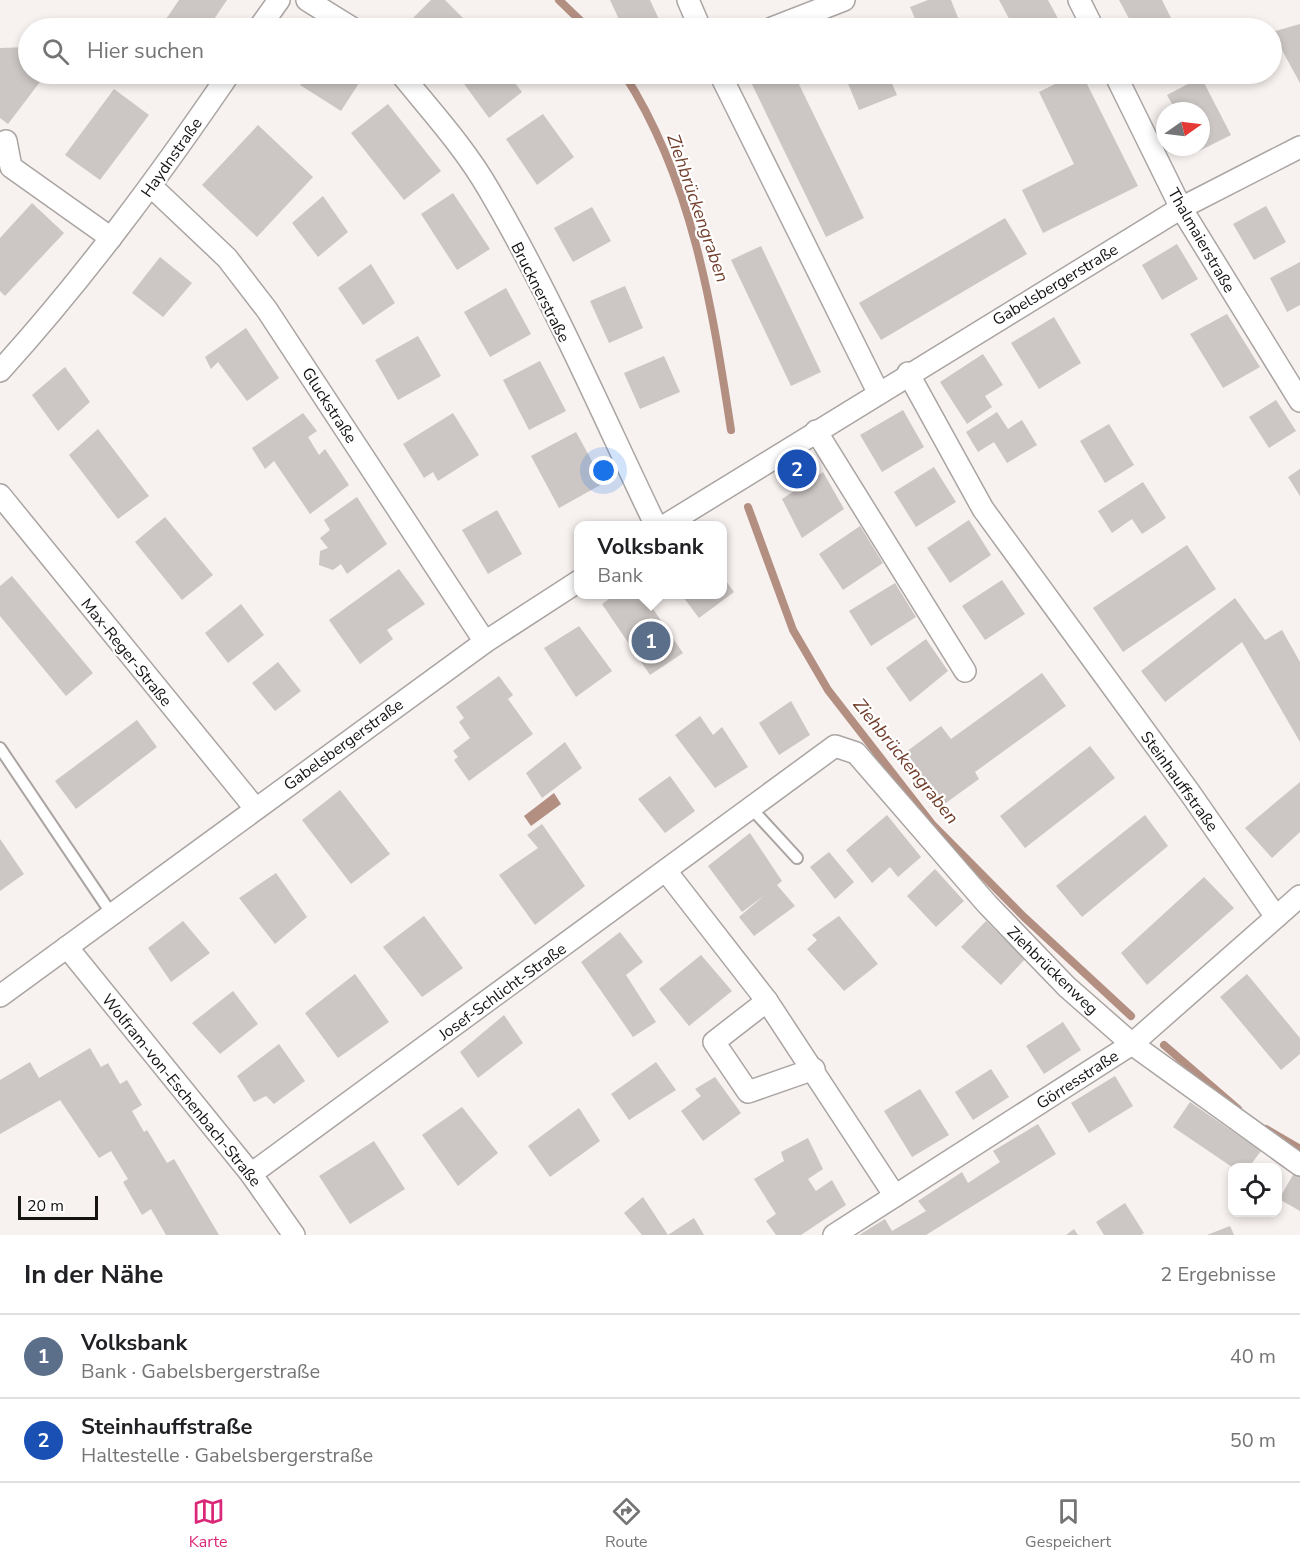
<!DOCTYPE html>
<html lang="de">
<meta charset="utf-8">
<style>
body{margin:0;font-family:"Nunito Sans",sans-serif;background:#f2f2f2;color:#202124}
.controls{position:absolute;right:18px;bottom:18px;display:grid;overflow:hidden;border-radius:12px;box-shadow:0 3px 9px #0003}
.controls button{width:54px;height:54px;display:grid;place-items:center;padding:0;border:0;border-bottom:2px solid #e0e0e0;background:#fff;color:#202124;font:30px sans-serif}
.compass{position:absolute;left:1156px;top:102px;width:54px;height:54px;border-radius:50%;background:#fff;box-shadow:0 3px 9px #0003;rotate:76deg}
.scale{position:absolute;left:18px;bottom:15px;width:80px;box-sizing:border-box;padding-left:6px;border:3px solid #161413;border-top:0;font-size:16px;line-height:21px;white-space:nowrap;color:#161413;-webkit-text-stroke:4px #fff;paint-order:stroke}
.you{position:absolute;left:604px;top:471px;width:21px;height:21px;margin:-15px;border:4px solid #fff;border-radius:50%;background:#1a73e8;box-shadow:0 0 0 9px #1a73e833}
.badge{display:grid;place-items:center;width:39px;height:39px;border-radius:50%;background:#db2777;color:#fff;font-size:20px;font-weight:700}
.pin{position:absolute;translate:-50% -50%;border:3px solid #fff;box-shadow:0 2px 6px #0006}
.popup{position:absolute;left:574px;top:521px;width:153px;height:78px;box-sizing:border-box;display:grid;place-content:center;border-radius:12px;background:#fff;filter:drop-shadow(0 2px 4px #0005);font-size:20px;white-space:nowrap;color:#757577}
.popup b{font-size:22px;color:#202124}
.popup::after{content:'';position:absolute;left:50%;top:100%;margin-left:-12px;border:12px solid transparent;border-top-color:#fff}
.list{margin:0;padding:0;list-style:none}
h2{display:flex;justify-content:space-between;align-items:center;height:78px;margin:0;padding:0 24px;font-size:26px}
h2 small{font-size:20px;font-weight:400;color:#757577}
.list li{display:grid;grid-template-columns:39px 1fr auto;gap:18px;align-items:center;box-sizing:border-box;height:84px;padding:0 24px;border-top:2px solid #e0e0e0}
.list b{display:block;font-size:22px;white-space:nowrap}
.list p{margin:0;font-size:20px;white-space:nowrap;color:#757577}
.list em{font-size:20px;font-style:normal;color:#757577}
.icon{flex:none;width:33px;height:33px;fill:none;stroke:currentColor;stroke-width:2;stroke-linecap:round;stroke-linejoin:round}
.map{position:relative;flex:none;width:1300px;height:1235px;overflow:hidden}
.search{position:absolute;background:#fff;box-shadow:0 3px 9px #0003;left:18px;right:18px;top:18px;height:66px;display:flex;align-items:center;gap:15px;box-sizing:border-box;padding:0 21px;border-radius:33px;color:#757577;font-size:22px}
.sheet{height:246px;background:#fff}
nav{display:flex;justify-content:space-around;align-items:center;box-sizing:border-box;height:84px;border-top:2px solid #e0e0e0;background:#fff;font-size:16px;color:#757577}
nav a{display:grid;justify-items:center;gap:3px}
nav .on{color:#db2777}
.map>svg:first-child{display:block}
.water{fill:#b38f82}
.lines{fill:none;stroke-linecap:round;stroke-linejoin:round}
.stream{stroke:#b38f82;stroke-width:8}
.building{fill:#ccc6c4}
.service-casing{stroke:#aaa4a2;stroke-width:14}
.minor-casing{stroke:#aaa4a2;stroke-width:24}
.service{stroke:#fff;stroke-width:10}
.minor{stroke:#fff;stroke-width:21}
.labels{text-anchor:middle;stroke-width:4.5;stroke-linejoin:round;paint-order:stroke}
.street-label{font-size:16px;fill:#161413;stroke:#fff}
.water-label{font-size:18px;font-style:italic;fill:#713e2b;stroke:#fff}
</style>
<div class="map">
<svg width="1300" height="1235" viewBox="0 0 1300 1235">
<rect width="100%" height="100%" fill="#f7f1ef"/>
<polygon class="water" points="554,793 561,804 531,826 524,816"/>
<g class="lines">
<g class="stream">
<polyline points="559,0 588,28"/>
<path d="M624 74C693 181 712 307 731 430"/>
<polyline points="748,507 793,630 828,690 932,824 1024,917 1131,1016"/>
<polyline points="1164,1045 1238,1109"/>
<polyline points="1266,1129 1300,1149"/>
</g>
</g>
<g class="building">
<polygon points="179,0 227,0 208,28 160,28"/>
<polygon points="431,0 445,0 469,24 465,28 417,28 410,21"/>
<polygon points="610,0 650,0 663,28 623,28"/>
<polygon points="928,0 951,0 962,28 919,28 910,7"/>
<polygon points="999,0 1048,0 1063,28 1014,28"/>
<polygon points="1119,0 1162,0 1173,22 1160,28 1134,28"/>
<polygon points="1300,24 1300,83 1272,32"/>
<polygon points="28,47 28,74 46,74 8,124 0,118 0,48"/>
<polygon points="307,74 350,74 361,80 341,111 300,85"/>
<polygon points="463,74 508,74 522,92 489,118 459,77"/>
<polygon points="747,74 794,74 864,218 826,237"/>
<polygon points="844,74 888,74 897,95 859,110"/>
<polygon points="937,74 954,74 939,80"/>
<polygon points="1075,74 1082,74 1138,186 1043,233 1022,190 1074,164 1039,92"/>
<polygon points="1201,77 1231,135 1197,152 1194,147 1201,147 1201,111 1176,111 1167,95"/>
<polygon points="114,89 149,115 100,180 65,155"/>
<polygon points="388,104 441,171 404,200 351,133"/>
<polygon points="543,114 574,157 537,185 506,139"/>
<polygon points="258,125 313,177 257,237 202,185"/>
<polygon points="453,193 490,249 457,270 421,214"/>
<polygon points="323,196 348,232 318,257 292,223"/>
<polygon points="32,203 64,233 5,296 0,291 0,238"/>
<polygon points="1266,206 1286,242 1254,260 1233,224"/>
<polygon points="592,207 611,241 573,262 554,228"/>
<polygon points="1005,218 1027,254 881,340 859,303"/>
<polygon points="1177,244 1198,279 1162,300 1142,265"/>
<polygon points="761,246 821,372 791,386 731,260"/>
<polygon points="160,257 192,283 163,317 132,293"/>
<polygon points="1300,262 1300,305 1287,312 1270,278"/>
<polygon points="371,264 395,303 363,325 338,288"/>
<polygon points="625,286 643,328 609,343 590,301"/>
<polygon points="506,288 531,334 490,357 464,312"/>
<polygon points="1227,314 1260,367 1223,388 1190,334"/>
<polygon points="1054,317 1081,363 1039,389 1011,343"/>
<polygon points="246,328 279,378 247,401 218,362 211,369 205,357"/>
<polygon points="418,336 441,376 398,400 375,360"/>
<polygon points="983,354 1003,385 985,396 992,407 967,424 940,382"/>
<polygon points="664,356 680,392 640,409 624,373"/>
<polygon points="540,361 566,411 529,430 503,380"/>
<polygon points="65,367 90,402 58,431 32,395"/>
<polygon points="1276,400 1296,431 1269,448 1249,417"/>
<polygon points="903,410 924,447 882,472 860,435"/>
<polygon points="997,412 1008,429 1022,420 1037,445 1007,463 994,442 978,452 966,432"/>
<polygon points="303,413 317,431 308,437 319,455 325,449 349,485 310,514 274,461 265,469 252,448"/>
<polygon points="453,413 479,455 438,481 433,472 424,478 403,444"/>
<polygon points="1109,424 1134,465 1105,483 1080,441"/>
<polygon points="98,429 149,496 118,519 69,455"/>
<polygon points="576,432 604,483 559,508 531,456"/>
<polygon points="934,467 956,502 916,527 894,492"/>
<polygon points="1300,469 1300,496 1288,477"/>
<polygon points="823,472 844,509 802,538 782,499"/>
<polygon points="1143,482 1166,518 1142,534 1132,519 1112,533 1098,511"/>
<polygon points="357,497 387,544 347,574 341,564 333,570 319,565 320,551 328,548 320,538 330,530 324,520"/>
<polygon points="497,510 522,554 488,574 462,530"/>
<polygon points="165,517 213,575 182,600 135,542"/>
<polygon points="969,520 991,555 950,583 927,548"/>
<polygon points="860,526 883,563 843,590 819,554"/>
<polygon points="1187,545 1216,589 1123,652 1093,608"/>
<polygon points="399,569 425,604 387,630 393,639 360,664 329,620"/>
<polygon points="12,576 93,673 66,696 0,616 0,586"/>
<polygon points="723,577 734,592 699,618 681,594 723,594"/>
<polygon points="1002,580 1025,614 985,640 962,606"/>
<polygon points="895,583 916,617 871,646 849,611"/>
<polygon points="616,594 643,594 683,653 650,675 602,604"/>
<polygon points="1235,598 1265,640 1282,630 1300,662 1300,742 1242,642 1165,702 1141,671"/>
<polygon points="241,604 264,635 228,663 205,633"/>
<polygon points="579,626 612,671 576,697 544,648"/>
<polygon points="926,639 948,671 910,702 886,668"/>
<polygon points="278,662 301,691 275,711 252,683"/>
<polygon points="1042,673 1066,706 975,772 979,779 943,805 906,752 941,726 951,739"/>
<polygon points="499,676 513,695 508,699 533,734 469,781 454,760 458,757 453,751 470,738 459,722 464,718 456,707"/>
<polygon points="791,701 810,735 779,755 759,723"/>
<polygon points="700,716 713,735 722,727 748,767 715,788 675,735"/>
<polygon points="137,720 157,747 76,809 55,781"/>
<polygon points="565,742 582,768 542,798 526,773"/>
<polygon points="1090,746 1115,778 1025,848 1000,816"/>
<polygon points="670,776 695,811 665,833 638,799"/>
<polygon points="1300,782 1300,832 1272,858 1245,828"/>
<polygon points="340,790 390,854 351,884 302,820"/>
<polygon points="887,815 921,857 898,877 890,867 872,883 846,850"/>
<polygon points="1145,815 1168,846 1082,917 1056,886"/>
<polygon points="542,824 585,886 535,925 499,875 538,848 527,835"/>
<polygon points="750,833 782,881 777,885 795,906 754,936 739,917 765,895 742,912 708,866"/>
<polygon points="0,839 24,874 0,891"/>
<polygon points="829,852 854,882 835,899 810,867"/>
<polygon points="935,869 964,901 936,927 907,896"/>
<polygon points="276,873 307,917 275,944 239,898"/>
<polygon points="1204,877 1234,908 1147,985 1121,953"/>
<polygon points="424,916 463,968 422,997 383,947"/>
<polygon points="839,916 878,964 844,991 807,949 817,940 812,935"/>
<polygon points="183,921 210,953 171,982 148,948"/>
<polygon points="986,921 1025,959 1001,985 961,947"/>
<polygon points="620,932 643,962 626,975 656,1022 633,1037 581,962"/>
<polygon points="701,955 732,991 689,1026 659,989"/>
<polygon points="355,974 389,1022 338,1058 305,1013"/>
<polygon points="1247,974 1300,1038 1300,1054 1281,1070 1220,997"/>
<polygon points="233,991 258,1024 220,1054 192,1023"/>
<polygon points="504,1015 523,1043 478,1078 460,1052"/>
<polygon points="1063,1022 1081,1050 1044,1074 1026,1046"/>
<polygon points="279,1044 305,1081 274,1104 266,1096 254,1102 237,1076"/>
<polygon points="90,1048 101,1067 108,1063 120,1084 127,1080 142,1105 132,1111 144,1132 147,1130 167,1163 174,1159 219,1235 166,1235 151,1209 142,1215 123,1182 128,1179 111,1151 99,1158 60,1100 0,1134 0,1080 30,1062 39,1078"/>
<polygon points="656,1062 676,1090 629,1120 611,1094"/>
<polygon points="991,1069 1009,1097 973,1120 955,1092"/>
<polygon points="1115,1076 1133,1106 1089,1133 1071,1103"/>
<polygon points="715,1077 741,1113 703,1141 681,1111 701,1096 695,1089"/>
<polygon points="920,1089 949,1135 912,1157 884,1111"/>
<polygon points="1190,1102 1261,1151 1249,1167 1232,1167 1173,1127"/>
<polygon points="462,1107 498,1153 458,1186 422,1135"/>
<polygon points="579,1108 600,1141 550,1177 528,1146"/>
<polygon points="1038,1124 1056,1154 926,1235 859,1235 885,1219 892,1231 926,1211 918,1201 962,1172 968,1183 1000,1162 993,1151"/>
<polygon points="808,1138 823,1169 808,1179 816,1191 832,1180 846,1205 801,1235 776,1235 766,1221 776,1214 754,1179 784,1161 781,1152"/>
<polygon points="374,1141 405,1189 350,1224 319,1176"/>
<polygon points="1294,1173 1300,1176 1300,1211 1279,1199"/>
<polygon points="643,1197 668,1235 694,1218 704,1235 642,1235 624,1213"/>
<polygon points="1125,1203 1144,1233 1141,1235 1104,1235 1096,1222"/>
<polygon points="1230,1226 1234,1235 1207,1235"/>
<polygon points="1074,1229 1078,1235 1066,1235"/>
</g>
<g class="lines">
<g class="service-casing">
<g id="service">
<polyline points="0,748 111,913"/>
<polyline points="751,808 797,858"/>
</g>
</g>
<g class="minor-casing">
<g id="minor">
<polyline points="307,0 352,28"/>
<polyline points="688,0 700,28"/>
<polyline points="1079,0 1093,28"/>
<polyline points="259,28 279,0"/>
<polyline points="772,28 844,0"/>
<path d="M401 74C431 111 465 148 489 190 552 297 602 414 656 526"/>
<polyline points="720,74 878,392"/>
<polyline points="1115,74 1181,208 1300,401"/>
<polyline points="6,141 11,167 111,238"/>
<polyline points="152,187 227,258 267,310 485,642"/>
<path d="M0 371C85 277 158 178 229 74"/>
<polyline points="908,373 983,509 1190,793 1276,917"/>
<polyline points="816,431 965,671"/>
<polyline points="0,495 255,808"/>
<polyline points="664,526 1181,208 1300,147"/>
<polyline points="666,871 767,1001 895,1196"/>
<polyline points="67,947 251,1174 294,1235"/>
<polyline points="0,996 485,642 579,581"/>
<polyline points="767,1001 714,1042 748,1092 814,1069"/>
<polyline points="251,1174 835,746 856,753 987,904 1067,987 1132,1044 1300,1165"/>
<polyline points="834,1235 1132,1044 1300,896"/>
</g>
</g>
<use href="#service" class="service"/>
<use href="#minor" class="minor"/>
</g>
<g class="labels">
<g class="street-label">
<text transform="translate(171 157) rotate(-55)" y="6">Haydnstraße</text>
<text transform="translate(1202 240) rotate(60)" y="6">Thalmaierstraße</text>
<text transform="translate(1055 284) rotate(-31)" y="6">Gabelsbergerstraße</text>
<text transform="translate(541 292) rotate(63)" y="6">Brucknerstraße</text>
<text transform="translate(330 405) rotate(57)" y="6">Gluckstraße</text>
<text transform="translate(127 652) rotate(51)" y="6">Max-Reger-Straße</text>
<text transform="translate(343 744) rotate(-36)" y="6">Gabelsbergerstraße</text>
<text transform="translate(1180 781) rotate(54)" y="6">Steinhauffstraße</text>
<text transform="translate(1053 970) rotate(44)" y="6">Ziehbrückenweg</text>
<text transform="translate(502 991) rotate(-36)" y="6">Josef-Schlicht-Straße</text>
<text transform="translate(1077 1079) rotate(-33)" y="6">Görresstraße</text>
<text transform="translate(182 1090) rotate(51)" y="6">Wolfram-von-Eschenbach-Straße</text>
</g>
<g class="water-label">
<text transform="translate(698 208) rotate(71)" y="6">Ziehbrückengraben</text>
<text transform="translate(906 761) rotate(51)" y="6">Ziehbrückengraben</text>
</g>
</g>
</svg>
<div class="controls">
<button><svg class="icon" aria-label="locate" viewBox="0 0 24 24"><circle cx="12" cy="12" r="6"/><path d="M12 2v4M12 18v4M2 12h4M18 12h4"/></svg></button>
</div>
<svg class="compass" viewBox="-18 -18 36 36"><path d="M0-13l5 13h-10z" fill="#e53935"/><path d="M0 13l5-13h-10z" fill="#757577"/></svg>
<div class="scale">20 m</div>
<div class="you"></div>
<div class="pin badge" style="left:651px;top:641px;background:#5c6f8a">1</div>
<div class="popup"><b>Volksbank</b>Bank</div>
<div class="pin badge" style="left:797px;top:469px;background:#1a4fb4">2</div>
<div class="search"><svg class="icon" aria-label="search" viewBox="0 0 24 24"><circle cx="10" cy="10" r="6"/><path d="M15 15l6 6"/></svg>Hier suchen</div>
</div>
<section class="sheet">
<h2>In der Nähe<small>2 Ergebnisse</small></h2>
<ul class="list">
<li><span class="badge" style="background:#5c6f8a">1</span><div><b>Volksbank</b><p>Bank · Gabelsbergerstraße</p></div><em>40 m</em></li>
<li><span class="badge" style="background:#1a4fb4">2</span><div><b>Steinhauffstraße</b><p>Haltestelle · Gabelsbergerstraße</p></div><em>50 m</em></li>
</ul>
</section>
<nav>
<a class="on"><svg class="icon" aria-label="map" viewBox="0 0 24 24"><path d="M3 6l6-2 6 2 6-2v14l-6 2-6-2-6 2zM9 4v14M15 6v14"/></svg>Karte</a>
<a><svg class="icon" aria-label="directions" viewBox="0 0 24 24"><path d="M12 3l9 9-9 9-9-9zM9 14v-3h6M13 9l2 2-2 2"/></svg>Route</a>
<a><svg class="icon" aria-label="saved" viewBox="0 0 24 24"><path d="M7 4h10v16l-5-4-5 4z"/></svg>Gespeichert</a>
</nav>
